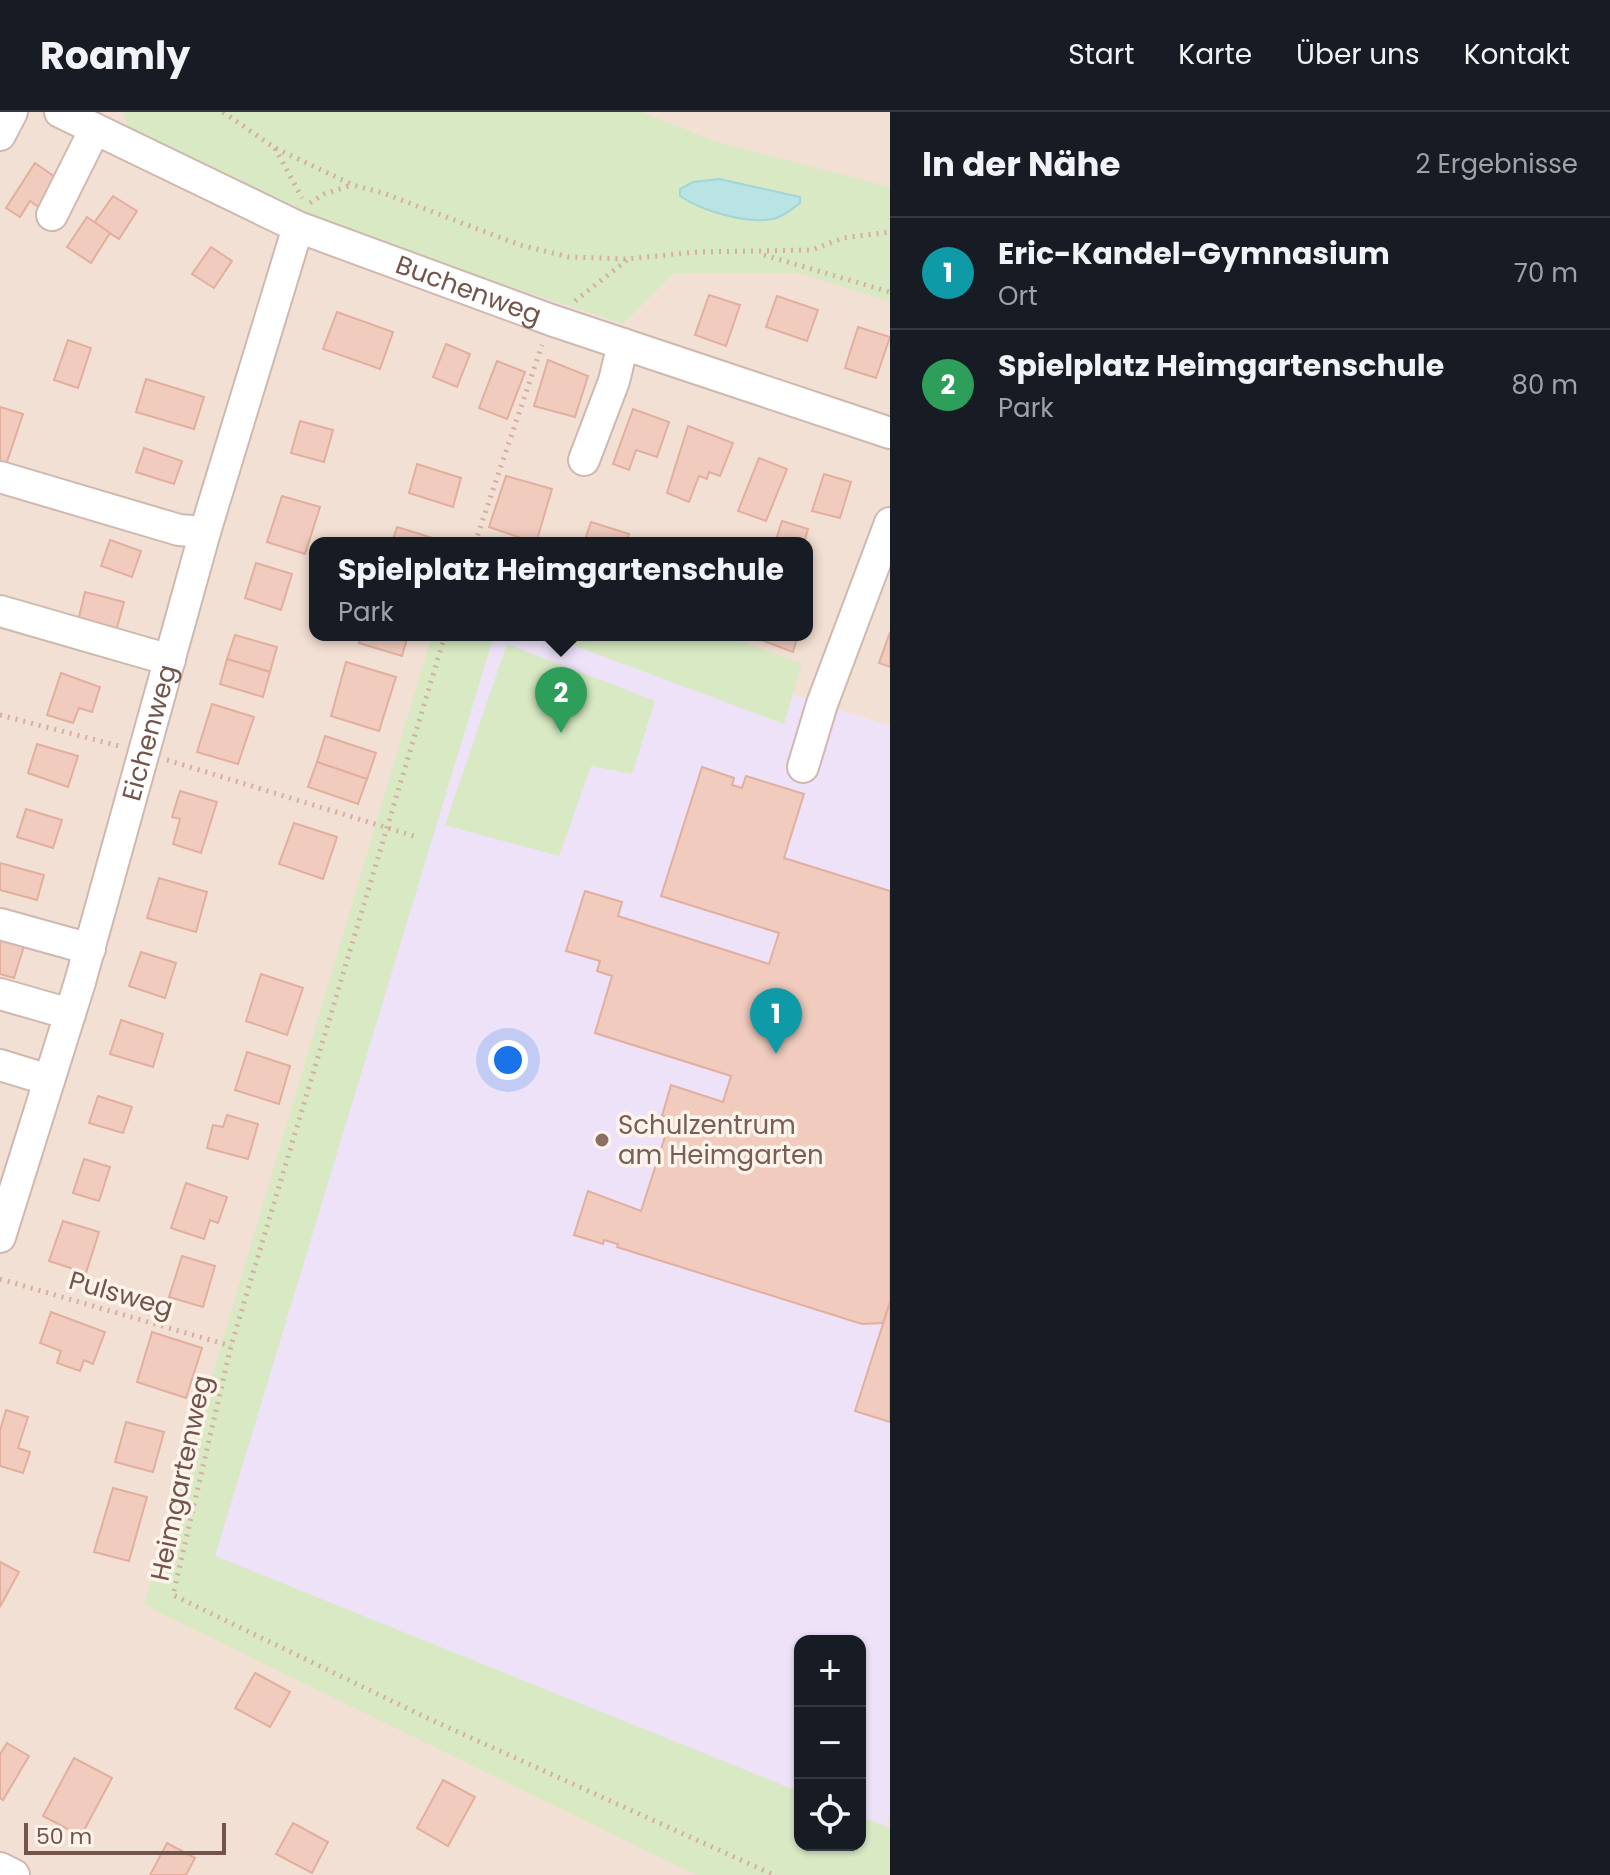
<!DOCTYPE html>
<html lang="de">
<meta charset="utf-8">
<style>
body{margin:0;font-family:Poppins,sans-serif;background:#20242c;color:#f1f3f6}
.controls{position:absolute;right:24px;bottom:24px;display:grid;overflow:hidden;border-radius:16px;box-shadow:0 2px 6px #0004}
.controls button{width:72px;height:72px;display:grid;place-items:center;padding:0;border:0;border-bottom:2px solid #363941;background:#171b24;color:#f1f3f6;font:40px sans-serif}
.scale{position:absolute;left:24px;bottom:20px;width:202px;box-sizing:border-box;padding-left:8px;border:4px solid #73544b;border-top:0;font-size:22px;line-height:28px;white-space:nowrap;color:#73544b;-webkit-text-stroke:6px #fef4eb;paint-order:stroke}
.you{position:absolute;left:508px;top:948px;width:28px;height:28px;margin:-20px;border:6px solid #fff;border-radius:50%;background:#1a73e8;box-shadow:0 0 0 12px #1a73e833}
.badge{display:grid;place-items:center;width:52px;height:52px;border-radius:50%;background:#ea580c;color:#fff;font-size:26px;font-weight:700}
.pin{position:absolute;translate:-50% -66px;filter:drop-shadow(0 2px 4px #0008)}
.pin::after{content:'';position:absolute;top:42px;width:28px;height:24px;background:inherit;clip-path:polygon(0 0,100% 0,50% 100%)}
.popup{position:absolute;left:309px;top:425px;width:504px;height:104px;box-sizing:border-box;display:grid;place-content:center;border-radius:16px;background:#171b24;filter:drop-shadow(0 2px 6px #0005);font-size:26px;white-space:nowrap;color:#9ea1a6}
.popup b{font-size:30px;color:#f1f3f6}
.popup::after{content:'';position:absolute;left:50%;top:100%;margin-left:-16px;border:16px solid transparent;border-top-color:#171b24}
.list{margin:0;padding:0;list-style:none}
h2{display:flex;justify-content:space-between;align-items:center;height:104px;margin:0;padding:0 32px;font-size:34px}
h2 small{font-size:26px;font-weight:400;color:#9ea1a6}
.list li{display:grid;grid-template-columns:52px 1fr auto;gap:24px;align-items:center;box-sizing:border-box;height:112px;padding:0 32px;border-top:2px solid #363941}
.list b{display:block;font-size:30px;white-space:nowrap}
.list p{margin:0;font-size:26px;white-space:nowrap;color:#9ea1a6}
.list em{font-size:26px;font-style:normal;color:#9ea1a6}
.icon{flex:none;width:44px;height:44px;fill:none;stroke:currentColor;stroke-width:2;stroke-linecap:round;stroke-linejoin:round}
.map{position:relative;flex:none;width:890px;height:1763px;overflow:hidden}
header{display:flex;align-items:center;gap:48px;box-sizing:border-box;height:112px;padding:0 40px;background:#171b24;border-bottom:2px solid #363941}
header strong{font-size:38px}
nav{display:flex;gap:44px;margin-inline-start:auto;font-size:28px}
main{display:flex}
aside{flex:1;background:#171b24}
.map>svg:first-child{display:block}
.residential{fill:#f3e0d4;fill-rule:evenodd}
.education{fill:#ede2f8}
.green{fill:#d8e9c4}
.water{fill:#bae4e4;stroke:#a1d5d6;stroke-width:2}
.building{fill:#f0cbbe;stroke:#e2af9f;stroke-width:2}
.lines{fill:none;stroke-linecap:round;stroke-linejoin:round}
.minor-casing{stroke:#cfb8af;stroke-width:34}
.path{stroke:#d5aea1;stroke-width:5;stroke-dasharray:2 6;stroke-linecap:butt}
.minor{stroke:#fff;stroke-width:30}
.education-dot{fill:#8d6e63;stroke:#fef4eb;stroke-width:3}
.labels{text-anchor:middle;stroke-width:7;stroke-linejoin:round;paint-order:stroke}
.street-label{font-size:26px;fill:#73544b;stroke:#fef4eb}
.education-label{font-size:26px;fill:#785e54;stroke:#fef4eb;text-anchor:start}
</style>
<header>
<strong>Roamly</strong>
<nav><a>Start</a><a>Karte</a><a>Über uns</a><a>Kontakt</a></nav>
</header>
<main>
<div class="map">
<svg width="890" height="1763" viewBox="0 0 890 1763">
<rect width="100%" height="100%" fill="#fbf0e5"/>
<path class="residential" d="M0 0H890V1763H0ZM315 431H807V523H315ZM800 1529H860V1733H800Z"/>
<polygon class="education" points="480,523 610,523 890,614 890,1702 878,1742 860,1733 860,1529 800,1529 800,1710 215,1471 207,1401"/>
<g class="green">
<polygon points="123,0 641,0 717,30 890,75 890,190 799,161 674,161 623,212 341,118 127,14"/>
<polygon points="432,523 494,523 215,1444 800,1680 800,1733 860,1733 860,1704 890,1716 890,1763 696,1763 144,1493"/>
<polygon points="546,523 723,523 802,552 784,612"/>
<polygon points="507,532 655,589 632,662 591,654 559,744 445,713"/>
</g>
<path class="water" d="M719 67 800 85V91C792 97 783 105 773 107 746 112 702 99 680 84V77L693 70Z"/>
<g class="building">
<polygon points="35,51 58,67 40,96 30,89 20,105 6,96"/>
<polygon points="113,84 137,99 119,127 94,111"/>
<polygon points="87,105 110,121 91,151 67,135"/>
<polygon points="211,135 232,149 214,176 192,162"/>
<polygon points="709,183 740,193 726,234 695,223"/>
<polygon points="777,184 818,198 807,229 766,215"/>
<polygon points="337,200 393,220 380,257 323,237"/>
<polygon points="858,215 890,225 876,266 845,256"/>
<polygon points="68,228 91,236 78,276 54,268"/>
<polygon points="446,232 470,242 457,275 433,265"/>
<polygon points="548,248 588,264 575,305 534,294"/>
<polygon points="497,249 525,260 507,307 479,296"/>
<polygon points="146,267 204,285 194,317 136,300"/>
<polygon points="0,295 23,302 5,356 0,354"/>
<polygon points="633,297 669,310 657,345 636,338 629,358 613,352"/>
<polygon points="300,309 333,318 324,350 291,341"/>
<polygon points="688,314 733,331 720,364 709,360 707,367 699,364 689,390 667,381"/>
<polygon points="144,336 182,349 174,372 136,360"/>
<polygon points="759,346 787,357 766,409 738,399"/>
<polygon points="417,352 461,366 453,395 409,381"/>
<polygon points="824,362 851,370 840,406 812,399"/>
<polygon points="506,364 552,377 536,431 489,415"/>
<polygon points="282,384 320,395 305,442 267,430"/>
<polygon points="782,409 808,417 804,431 775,431"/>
<polygon points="591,410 629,422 626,431 584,431"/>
<polygon points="397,415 439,428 438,431 392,431"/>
<polygon points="110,428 141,439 132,465 101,454"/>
<polygon points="256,451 292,462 281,498 245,486"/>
<polygon points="85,480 124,490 115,523 77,513"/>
<polygon points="890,520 890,555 879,551"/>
<polygon points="235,523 277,535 270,560 227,547"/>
<polygon points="361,523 408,523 402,544 359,531"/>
<polygon points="748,523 798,523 793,540"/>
<polygon points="227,547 270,560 263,585 220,572"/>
<polygon points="346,550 396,565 379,619 331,604"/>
<polygon points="61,561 100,575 92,600 79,596 73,611 47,603"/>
<polygon points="212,592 254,605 238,652 197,640"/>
<polygon points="325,624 376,641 367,667 317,650"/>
<polygon points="37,632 78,644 68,675 28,661"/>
<polygon points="317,650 367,667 358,692 308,675"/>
<polygon points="702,655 734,666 732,673 742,676 746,664 804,682 784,746 890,779 890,1190 883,1211 862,1212 617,1135 618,1132 604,1128 603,1132 574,1123 588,1079 641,1099 671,1006 662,1004 671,973 723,990 731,964 595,921 612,864 597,859 600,849 566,839 585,779 622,790 618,804 769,852 779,821 661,784"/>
<polygon points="180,679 217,690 201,741 173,732 180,707 172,705"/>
<polygon points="26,697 62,708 53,736 17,725"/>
<polygon points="294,711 337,725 323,767 279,752"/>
<polygon points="0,751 44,763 37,788 0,778"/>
<polygon points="159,766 207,780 196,820 147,806"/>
<polygon points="0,820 26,828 14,866 0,862"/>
<polygon points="141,840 176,851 165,886 129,874"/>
<polygon points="261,862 303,876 287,923 246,909"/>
<polygon points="121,908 163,922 153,955 110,942"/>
<polygon points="247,940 290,954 279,992 235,978"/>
<polygon points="98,984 132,995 123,1021 89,1011"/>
<polygon points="227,1003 258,1012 248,1047 207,1036 213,1013 223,1015"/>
<polygon points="84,1047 110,1055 99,1089 73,1081"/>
<polygon points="186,1071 227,1085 218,1111 210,1108 204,1127 171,1116"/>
<polygon points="63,1109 99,1120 86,1161 49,1149"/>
<polygon points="182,1144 215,1154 203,1195 169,1185"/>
<polygon points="890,1190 890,1310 855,1299"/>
<polygon points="51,1200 105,1220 93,1252 84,1248 80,1259 57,1251 61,1239 40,1231"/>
<polygon points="152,1220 202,1236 186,1286 137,1270"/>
<polygon points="6,1298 28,1305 18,1336 30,1340 23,1361 0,1354 0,1319"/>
<polygon points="126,1310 164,1320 153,1360 115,1350"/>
<polygon points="113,1376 147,1385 129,1449 94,1440"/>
<polygon points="0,1450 19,1460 0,1495"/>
<polygon points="255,1561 290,1580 270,1615 235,1596"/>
<polygon points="7,1631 29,1644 3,1688 0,1686 0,1642"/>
<polygon points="74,1646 112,1666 81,1724 43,1704"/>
<polygon points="443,1668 475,1685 448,1734 417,1716"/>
<polygon points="293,1711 328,1730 312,1761 276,1742"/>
<polygon points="167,1731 195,1746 186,1763 150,1763"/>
</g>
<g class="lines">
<g class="minor-casing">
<g id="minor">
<path id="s1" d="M60 0 298 115 551 208 890 321"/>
<polyline points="0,23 12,0"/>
<polyline points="52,103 95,17"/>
<polyline points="584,348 614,269 623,232"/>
<polyline points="0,365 179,418 205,420"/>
<polyline points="0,499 170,548"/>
<polyline points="803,655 822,592 890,411"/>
<polyline points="0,812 90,837"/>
<polyline points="0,882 70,902"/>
<polyline points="0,953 49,968"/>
<path id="s2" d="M0 1125 80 870 205 420 298 115"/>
<polyline points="0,1756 14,1763"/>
</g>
</g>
<g class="path">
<polyline points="223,0 275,36 353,73 383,81 520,133 569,145 627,147 697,140 812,138 843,126 890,120"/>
<polyline points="275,36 302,86"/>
<polyline points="310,91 324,82 352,73"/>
<polyline points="764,143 890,180"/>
<polyline points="575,189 627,148"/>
<polyline points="475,431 542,233"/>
<polyline points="445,523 231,1234 173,1483 425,1605 774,1763"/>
<polyline points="0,603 119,634"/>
<polyline points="167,648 414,724"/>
<polyline points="0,1167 231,1234"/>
</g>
<use href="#minor" class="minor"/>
</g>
<circle class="education-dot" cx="602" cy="1028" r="8"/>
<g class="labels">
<g class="street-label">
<text dy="9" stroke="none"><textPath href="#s1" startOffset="446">Buchenweg</textPath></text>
<text dy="9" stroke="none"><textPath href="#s2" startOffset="526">Eichenweg</textPath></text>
<text transform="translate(121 1182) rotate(16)" y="9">Pulsweg</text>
<text transform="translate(181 1366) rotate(-78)" y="9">Heimgartenweg</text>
</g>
<g class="education-label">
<text x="618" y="1022">Schulzentrum<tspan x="618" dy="30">am Heimgarten</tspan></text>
</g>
</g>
</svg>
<div class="controls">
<button>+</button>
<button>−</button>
<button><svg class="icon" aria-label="locate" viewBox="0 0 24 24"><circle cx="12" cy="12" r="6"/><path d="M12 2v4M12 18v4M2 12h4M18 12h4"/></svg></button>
</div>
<div class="scale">50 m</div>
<div class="you"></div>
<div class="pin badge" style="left:776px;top:942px;background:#0f9aa8">1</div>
<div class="pin badge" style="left:561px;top:621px;background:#2e9e5b">2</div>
<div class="popup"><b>Spielplatz Heimgartenschule</b>Park</div>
</div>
<aside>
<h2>In der Nähe<small>2 Ergebnisse</small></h2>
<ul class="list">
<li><span class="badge" style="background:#0f9aa8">1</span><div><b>Eric-Kandel-Gymnasium</b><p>Ort</p></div><em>70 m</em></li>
<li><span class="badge" style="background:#2e9e5b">2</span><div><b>Spielplatz Heimgartenschule</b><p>Park</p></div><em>80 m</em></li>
</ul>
</aside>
</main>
